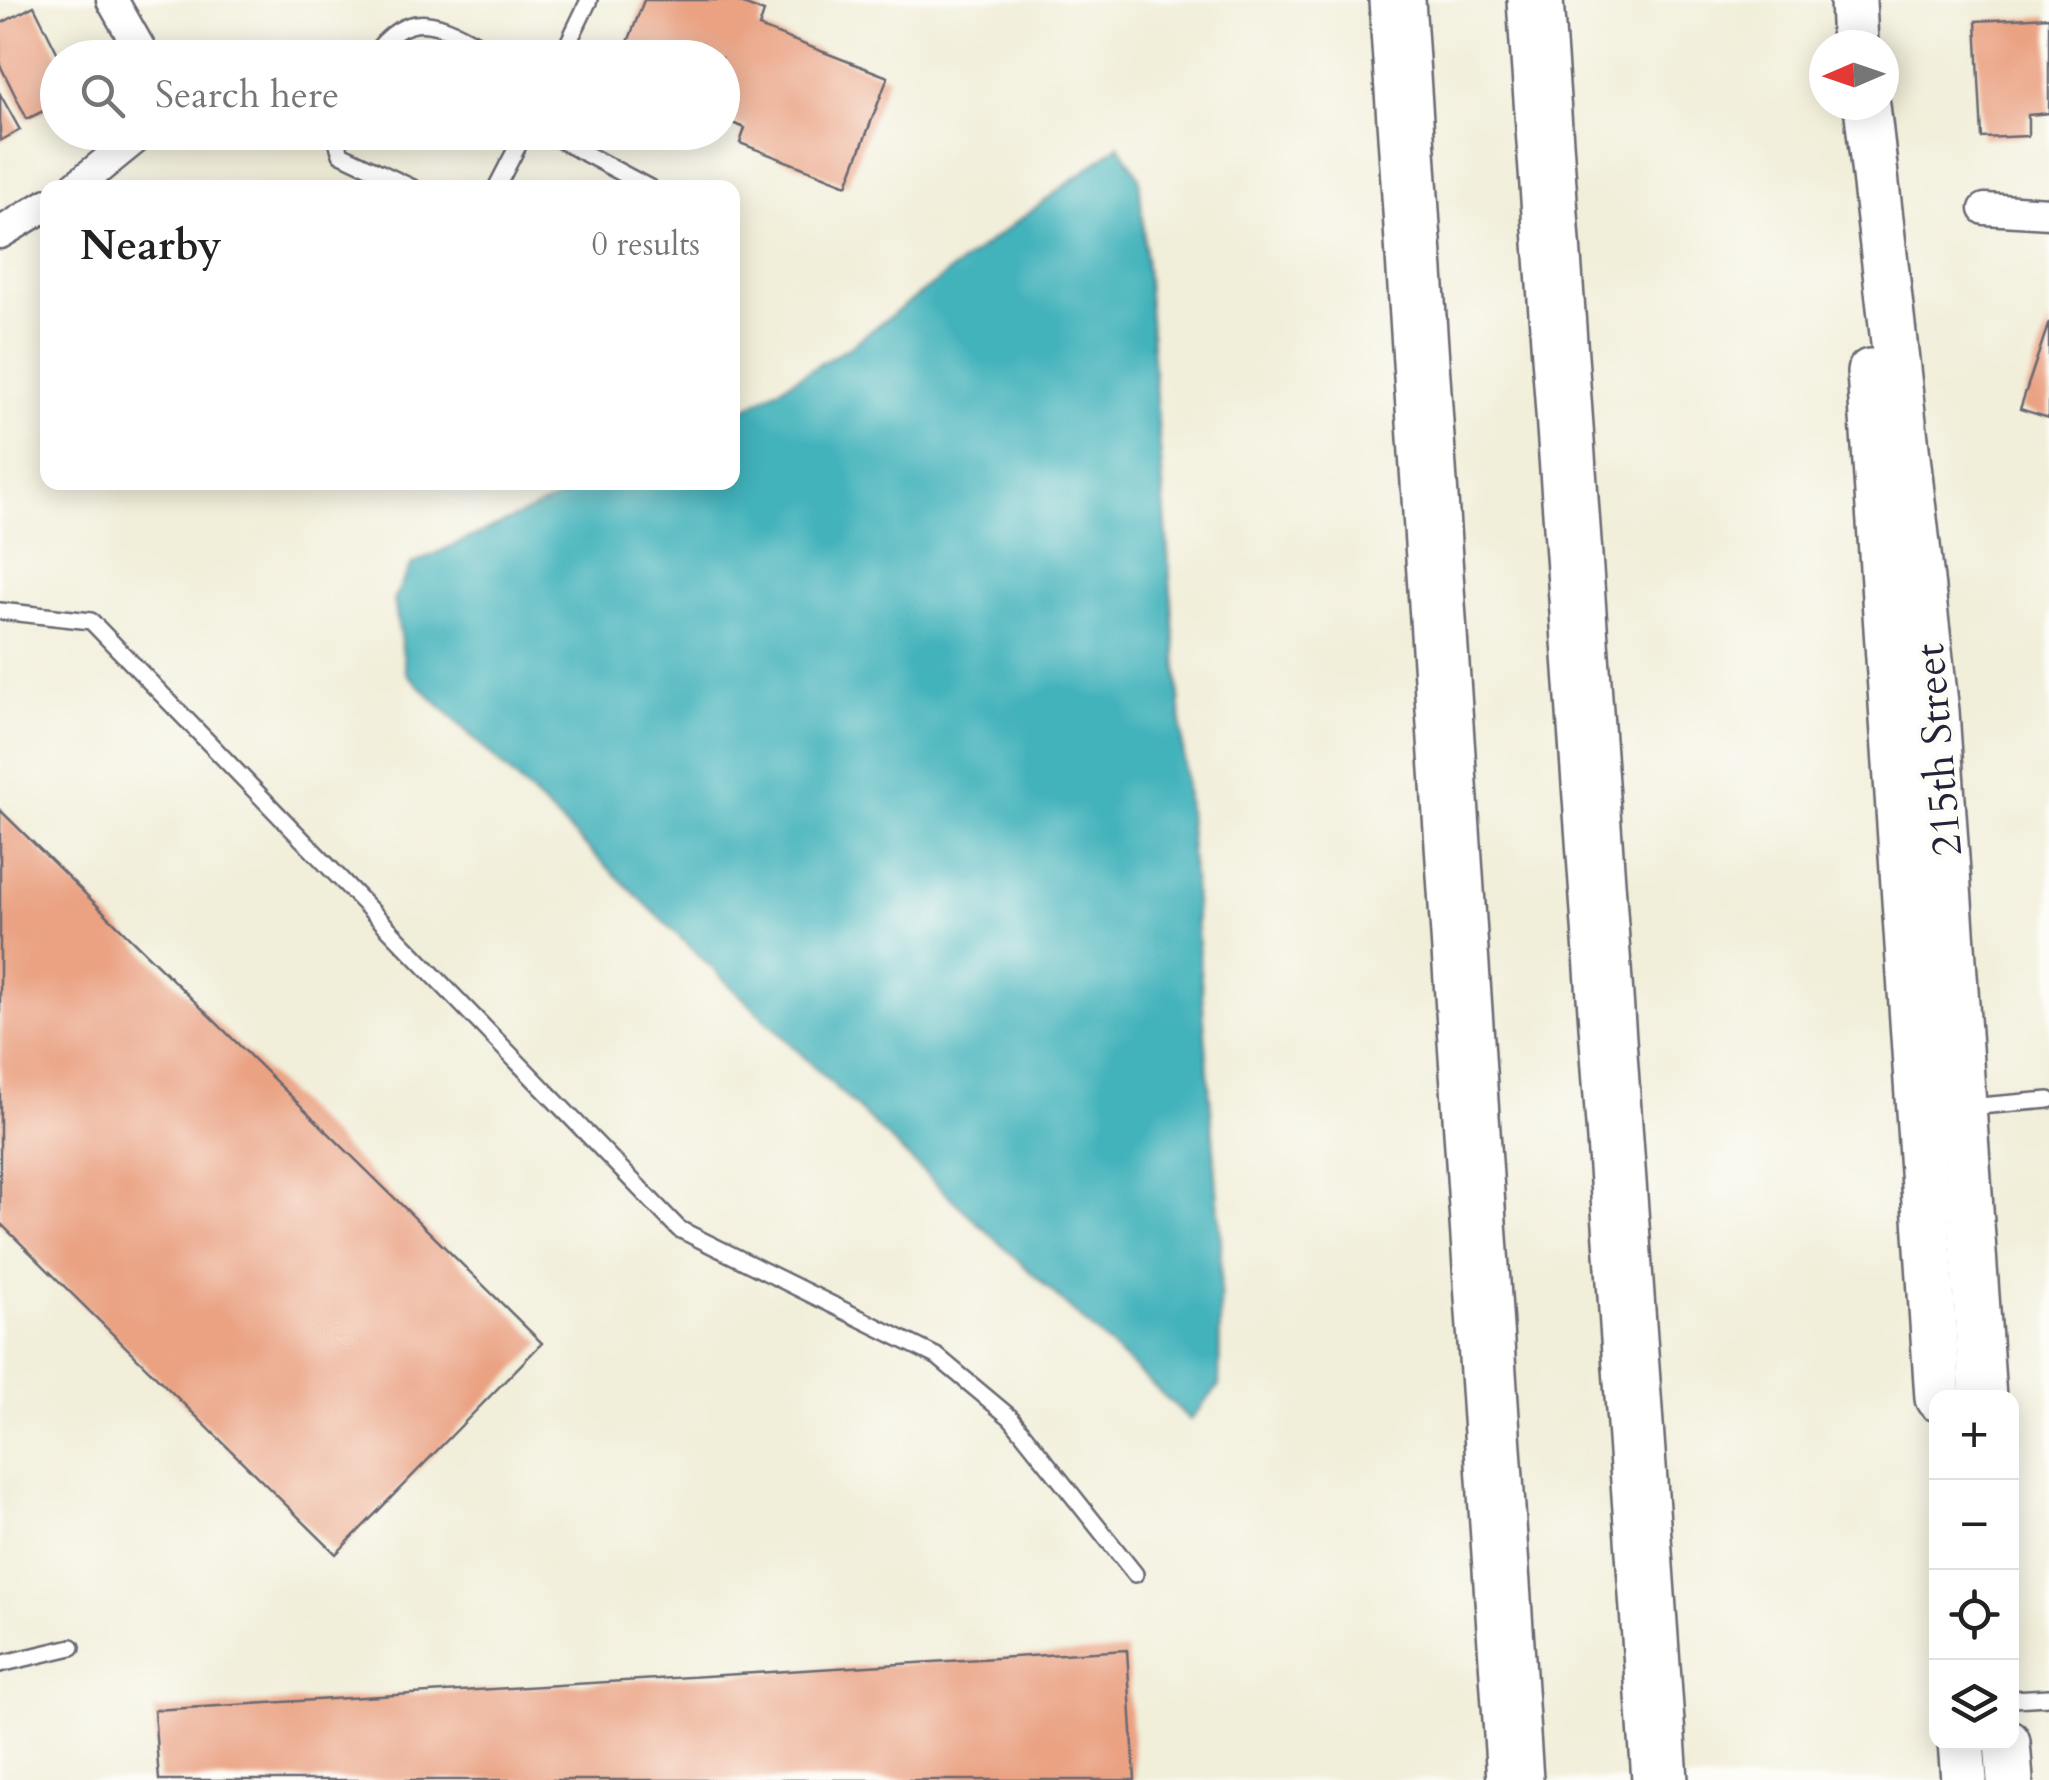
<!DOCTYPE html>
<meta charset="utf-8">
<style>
body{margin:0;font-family:Cardo,serif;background:#f6f6f6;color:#222}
.controls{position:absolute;right:30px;bottom:30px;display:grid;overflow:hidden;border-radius:20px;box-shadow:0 5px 25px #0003}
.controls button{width:90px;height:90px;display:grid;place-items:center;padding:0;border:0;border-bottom:2px solid #e0e0e0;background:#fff;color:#222;font:50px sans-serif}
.compass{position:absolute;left:1809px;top:30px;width:90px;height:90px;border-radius:50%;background:#fff;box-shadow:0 5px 25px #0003;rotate:268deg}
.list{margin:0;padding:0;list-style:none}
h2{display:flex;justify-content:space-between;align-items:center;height:130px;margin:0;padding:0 40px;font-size:42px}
h2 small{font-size:32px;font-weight:400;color:#767676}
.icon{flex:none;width:55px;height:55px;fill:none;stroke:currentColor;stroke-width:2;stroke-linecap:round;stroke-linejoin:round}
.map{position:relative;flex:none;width:2049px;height:1780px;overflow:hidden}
.search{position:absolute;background:#fff;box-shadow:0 5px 25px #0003;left:40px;top:40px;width:700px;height:110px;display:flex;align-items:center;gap:25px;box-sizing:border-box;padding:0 35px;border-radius:55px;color:#767676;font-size:38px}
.panel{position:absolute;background:#fff;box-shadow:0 5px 25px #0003;left:40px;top:180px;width:700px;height:310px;border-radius:20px}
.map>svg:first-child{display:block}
.water{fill:#42b2bb;stroke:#326a7b;stroke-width:2.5}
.building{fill:#eaa283}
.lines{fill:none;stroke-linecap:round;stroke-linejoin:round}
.lane-casing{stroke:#6a6972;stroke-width:20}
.street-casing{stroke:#6a6972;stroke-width:35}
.secondary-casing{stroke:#6a6972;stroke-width:50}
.highway-casing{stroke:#6a6972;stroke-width:60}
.lane{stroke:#fff;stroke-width:15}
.street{stroke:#fff;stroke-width:30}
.secondary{stroke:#fff;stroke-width:45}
.highway{stroke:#fff;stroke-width:55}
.labels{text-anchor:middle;stroke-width:9;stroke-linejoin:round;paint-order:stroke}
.street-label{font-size:42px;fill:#22223b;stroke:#fdfcf7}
</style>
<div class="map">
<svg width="2049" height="1780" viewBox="0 0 2049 1780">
<rect width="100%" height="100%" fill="#fdfcf7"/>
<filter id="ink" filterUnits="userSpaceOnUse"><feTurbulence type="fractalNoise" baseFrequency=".01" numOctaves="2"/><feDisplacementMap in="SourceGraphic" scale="20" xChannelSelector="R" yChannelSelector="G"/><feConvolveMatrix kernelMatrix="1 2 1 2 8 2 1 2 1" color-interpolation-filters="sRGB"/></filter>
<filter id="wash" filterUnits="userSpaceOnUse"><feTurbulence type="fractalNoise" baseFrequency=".0048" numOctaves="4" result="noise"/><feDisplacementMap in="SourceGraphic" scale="40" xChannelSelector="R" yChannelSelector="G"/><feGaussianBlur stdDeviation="2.25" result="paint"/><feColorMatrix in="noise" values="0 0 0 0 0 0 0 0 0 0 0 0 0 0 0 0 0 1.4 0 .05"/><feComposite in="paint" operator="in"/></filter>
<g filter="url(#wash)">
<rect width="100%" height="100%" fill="#f1eed9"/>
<polygon class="water" points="1119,145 1139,177 1221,1240 1219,1386 1190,1420 936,1184 406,673 394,599 412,564 592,483 732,482 733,416 852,345"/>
<g id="blocks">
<g class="building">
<polygon points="644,0 733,0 764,12 759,27 888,77 847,185 740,143 745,128 722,119 722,58 622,58"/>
<polygon points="34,6 60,58 58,104 27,119 0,65 0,24"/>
<polygon points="2049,17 2049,113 2028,115 2028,136 1982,138 1976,21"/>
<polygon points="0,94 20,130 0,141"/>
<polygon points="2049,322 2049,418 2020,409"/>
<polygon points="0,810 542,1343 336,1554 0,1223"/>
<polygon points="1127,1650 1135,1780 159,1780 154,1710"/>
</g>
</g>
</g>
<g filter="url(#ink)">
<use href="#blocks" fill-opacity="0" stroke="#6a6972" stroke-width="2.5"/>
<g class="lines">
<g class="lane-casing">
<g id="lane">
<path d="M371 58C412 0 445 26 502 58"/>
<polyline points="561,58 589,0"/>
<polyline points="334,132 341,154 413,188"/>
<polyline points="545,132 650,188"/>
<polyline points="496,188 525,132"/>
<polyline points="0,611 91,621 679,1229 938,1357 1011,1418 1135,1574"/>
<polyline points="1968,1107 2049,1100"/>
<polyline points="0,1664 72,1647"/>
<polyline points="2012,1699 2049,1697"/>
</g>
</g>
<g class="street-casing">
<g id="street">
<polyline points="112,0 145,58"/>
<polyline points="74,188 143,132"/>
<polyline points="1985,209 2049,213"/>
<polyline points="0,233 48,204"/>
</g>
</g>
<g class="secondary-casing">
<g id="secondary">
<polyline points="1853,0 1855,45"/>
<polyline points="1867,105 1936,712 1983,1398"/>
<polyline points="1870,372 1938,1398"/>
<polyline points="1961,1742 1964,1780"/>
<polyline points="2007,1742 2010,1780"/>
</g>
</g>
<g class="highway-casing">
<g id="highway">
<polyline points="1397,0 1515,1780"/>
<polyline points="1535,0 1660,1780"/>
</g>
</g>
<use href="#lane" class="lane"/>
<use href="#street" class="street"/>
<use href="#secondary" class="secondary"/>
<use href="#highway" class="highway"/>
</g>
</g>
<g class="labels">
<g class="street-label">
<text transform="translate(1937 750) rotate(-95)" y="15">215th Street</text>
</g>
</g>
</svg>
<div class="controls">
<button>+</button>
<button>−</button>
<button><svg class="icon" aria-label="locate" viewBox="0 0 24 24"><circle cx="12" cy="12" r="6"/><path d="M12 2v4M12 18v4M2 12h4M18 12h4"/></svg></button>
<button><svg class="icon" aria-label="layers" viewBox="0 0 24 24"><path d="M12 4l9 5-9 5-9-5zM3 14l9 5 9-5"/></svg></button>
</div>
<svg class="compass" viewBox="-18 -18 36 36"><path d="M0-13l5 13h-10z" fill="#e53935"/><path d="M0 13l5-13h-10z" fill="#767676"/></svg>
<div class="search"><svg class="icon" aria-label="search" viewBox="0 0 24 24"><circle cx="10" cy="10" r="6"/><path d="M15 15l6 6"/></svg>Search here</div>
<section class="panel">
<h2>Nearby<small>0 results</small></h2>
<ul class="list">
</ul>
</section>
</div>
